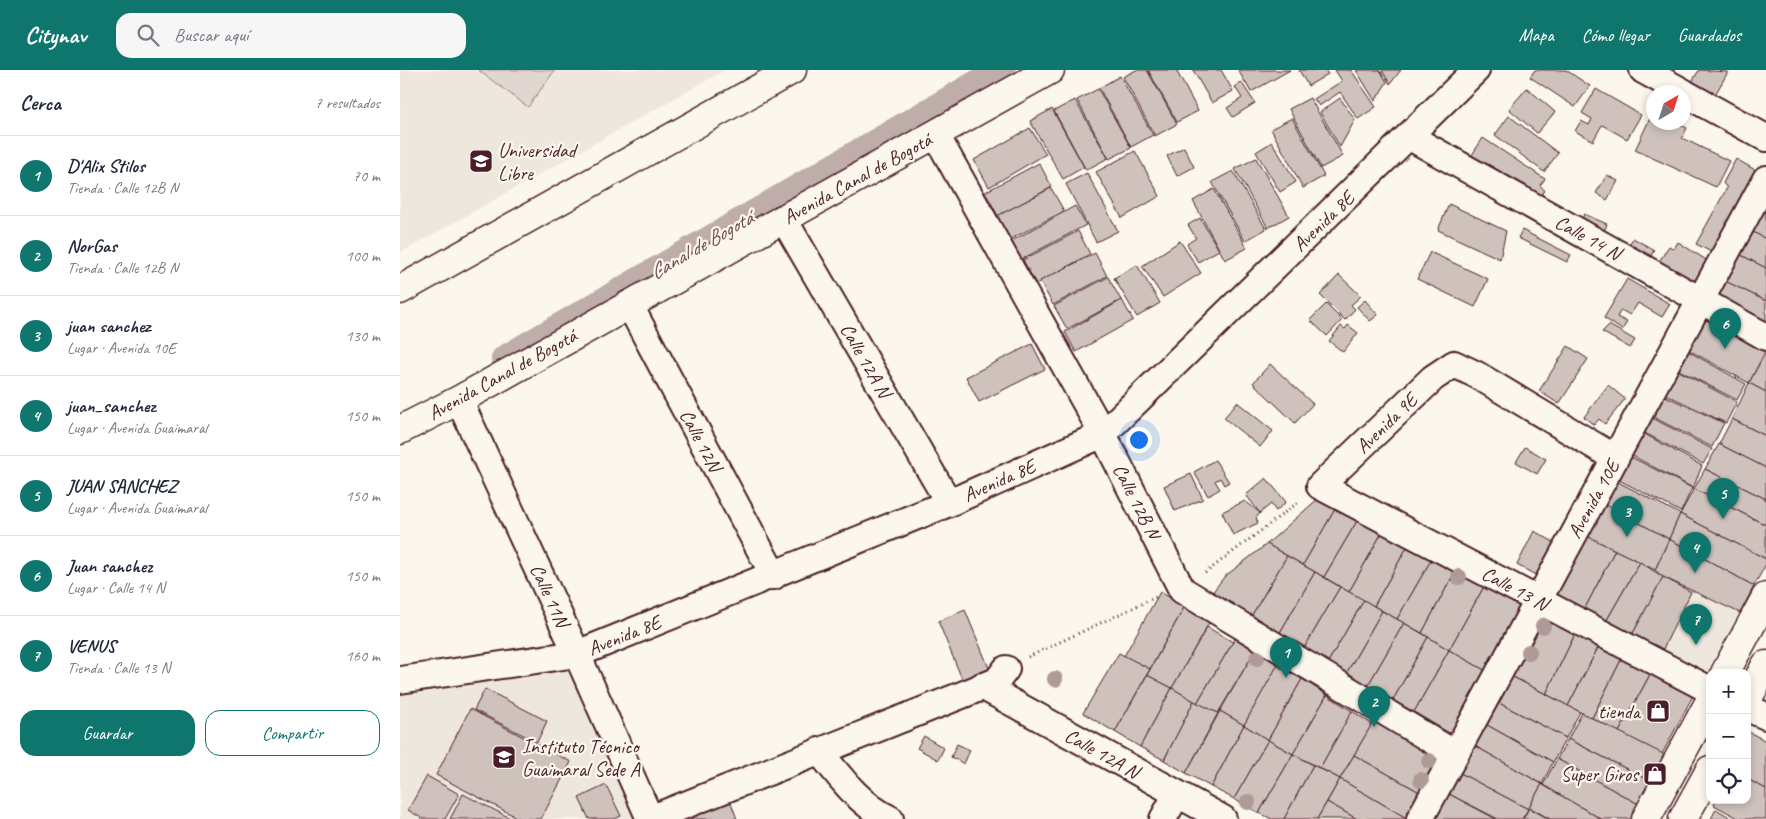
<!DOCTYPE html>
<html lang="es">
<meta charset="utf-8">
<style>
body{margin:0;font-family:Caveat,sans-serif;background:#f6f6f7;color:#1f2937}
.controls{position:absolute;right:15px;bottom:15px;display:grid;overflow:hidden;border-radius:10px;box-shadow:0 2px 8px #0003}
.controls button{width:45px;height:45px;display:grid;place-items:center;padding:0;border:0;border-bottom:1px solid #e0e1e3;background:#fff;color:#1f2937;font:25px sans-serif}
.compass{position:absolute;left:1246px;top:15px;width:45px;height:45px;border-radius:50%;background:#fff;box-shadow:0 2px 8px #0003;rotate:39deg}
.you{position:absolute;left:738px;top:369px;width:18px;height:18px;margin:-12px;border:4px solid #fff;border-radius:50%;background:#1a73e8;box-shadow:0 0 0 8px #1a73e833}
.badge{display:grid;place-items:center;width:32px;height:32px;border-radius:50%;background:#0f766e;color:#fff;font-size:16px;font-weight:700}
.pin{position:absolute;translate:-50% -41px;filter:drop-shadow(0 1px 2px #0008)}
.pin::after{content:'';position:absolute;top:26px;width:18px;height:15px;background:inherit;clip-path:polygon(0 0,100% 0,50% 100%)}
.list{margin:0;padding:0;list-style:none}
h2{display:flex;justify-content:space-between;align-items:center;height:65px;margin:0;padding:0 20px;font-size:21px}
h2 small{font-size:16px;font-weight:400;color:#747a83}
.list li{display:grid;grid-template-columns:32px 1fr auto;gap:15px;align-items:center;box-sizing:border-box;height:80px;padding:0 20px;border-top:1px solid #e0e1e3}
.list b{display:block;font-size:19px;white-space:nowrap}
.list p{margin:0;font-size:16px;white-space:nowrap;color:#747a83}
.list em{font-size:16px;font-style:normal;color:#747a83}
.actions{display:flex;gap:10px;padding:15px 20px}
.actions a{flex:1;padding:11px 0;border:1px solid #0f766e;border-radius:15px;text-align:center;font-size:18px;color:#0f766e}
.actions .main{background:#0f766e;color:#fff}
.icon{flex:none;width:28px;height:28px;fill:none;stroke:currentColor;stroke-width:2;stroke-linecap:round;stroke-linejoin:round}
.map{position:relative;flex:none;width:1366px;height:749px;overflow:hidden}
header{display:flex;align-items:center;gap:30px;box-sizing:border-box;height:70px;padding:0 25px;background:#0f766e;color:#fff}
header strong{font-size:24px}
nav{display:flex;gap:28px;margin-inline-start:auto;font-size:18px}
.search{width:350px;height:45px;background:#f6f6f7;display:flex;align-items:center;gap:12px;box-sizing:border-box;padding:0 18px;border-radius:15px;color:#747a83;font-size:19px}
main{display:flex}
aside{flex:1;background:#fff}
.map>svg:first-child{display:block}
.built{fill:#eee7de}
.green{fill:#e2d7d0;stroke:#967b7e}
.lines{fill:none;stroke-linecap:round;stroke-linejoin:round}
.canal{stroke:#bfadaa;stroke-width:28}
.building{fill:#cfc2bc;stroke:#4a1f2b}
.street-casing{stroke:#4a1f2b;stroke-width:30}
.secondary-casing{stroke:#4a1f2b;stroke-width:31}
.path{stroke:#4a1f2b;stroke-width:3;stroke-dasharray:1 4;stroke-linecap:butt}
.street{stroke:#fbf7ec;stroke-width:26}
.secondary{stroke:#fbf7ec;stroke-width:28}
.tree{fill:#af9a98}
.labels{text-anchor:middle;stroke-width:4.5;stroke-linejoin:round;paint-order:stroke}
.poi-label{font-size:20px;fill:#4a1f2b;stroke:#fbf7ec;text-anchor:start}
.street-label{font-size:20px;fill:#4a1f2b;stroke:#fbf7ec}
.water-label{font-size:21px;font-style:italic;fill:#6d4a51;stroke:#fbf7ec}
</style>
<header>
<strong>Citynav</strong>
<div class="search"><svg class="icon" aria-label="search" viewBox="0 0 24 24"><circle cx="10" cy="10" r="6"/><path d="M15 15l6 6"/></svg>Buscar aquí</div>
<nav><a>Mapa</a><a>Cómo llegar</a><a>Guardados</a></nav>
</header>
<main>
<aside>
<h2>Cerca<small>7 resultados</small></h2>
<ul class="list">
<li><span class="badge">1</span><div><b>D'Alix Stilos</b><p>Tienda · Calle 12B N</p></div><em>70 m</em></li>
<li><span class="badge">2</span><div><b>NorGas</b><p>Tienda · Calle 12B N</p></div><em>100 m</em></li>
<li><span class="badge">3</span><div><b>juan sanchez</b><p>Lugar · Avenida 10E</p></div><em>130 m</em></li>
<li><span class="badge">4</span><div><b>juan_sanchez</b><p>Lugar · Avenida Guaimaral</p></div><em>150 m</em></li>
<li><span class="badge">5</span><div><b>JUAN SANCHEZ</b><p>Lugar · Avenida Guaimaral</p></div><em>150 m</em></li>
<li><span class="badge">6</span><div><b>Juan sanchez</b><p>Lugar · Calle 14 N</p></div><em>150 m</em></li>
<li><span class="badge">7</span><div><b>VENUS</b><p>Tienda · Calle 13 N</p></div><em>160 m</em></li>
</ul>
<div class="actions"><a class="main">Guardar</a><a>Compartir</a></div>
</aside>
<div class="map">
<svg width="1366" height="749" viewBox="0 0 1366 749">
<rect width="100%" height="100%" fill="#fbf7ec"/>
<filter id="ink" filterUnits="userSpaceOnUse"><feTurbulence type="fractalNoise" baseFrequency=".02" numOctaves="2"/><feDisplacementMap in="SourceGraphic" scale="10" xChannelSelector="R" yChannelSelector="G"/><feConvolveMatrix kernelMatrix="1 2 1 2 8 2 1 2 1" color-interpolation-filters="sRGB"/></filter>
<g filter="url(#ink)">
<g class="built">
<polygon points="0,0 325,0 0,183"/>
<polygon points="1291,522 1340,543 1314,603 1310,603 1310,610 1260,585"/>
<polygon points="172,601 235,749 0,749 0,624"/>
</g>
<polygon class="green" points="78,0 155,0 128,37"/>
<g class="lines">
<polyline class="canal" points="105,289 601,0"/>
</g>
<g class="building">
<polygon points="736,0 747,0 777,54 755,66 723,7"/>
<polygon points="748,0 776,0 798,41 777,52"/>
<polygon points="793,0 821,0 833,21 812,33"/>
<polygon points="838,0 890,0 851,22"/>
<polygon points="899,0 925,0 928,4 908,16"/>
<polygon points="935,0 951,0 976,37 958,49 940,22 919,36 914,29 942,11"/>
<polygon points="956,0 980,0 987,12 975,31"/>
<polygon points="982,0 1001,0 990,14"/>
<polygon points="1135,0 1166,0 1190,16 1175,37 1130,7"/>
<polygon points="1299,0 1328,2 1312,30 1289,17"/>
<polygon points="720,6 753,65 731,77 699,18"/>
<polygon points="841,12 855,33 833,47 827,38 842,28 835,17"/>
<polygon points="1127,18 1155,42 1137,63 1109,39"/>
<polygon points="698,19 731,78 709,89 677,30"/>
<polygon points="1196,19 1241,45 1227,69 1202,55 1193,71 1175,61 1181,51 1189,55 1192,49 1182,43"/>
<polygon points="910,28 943,86 921,98 889,39"/>
<polygon points="940,28 955,50 940,77 920,42"/>
<polygon points="675,30 708,88 686,100 654,41"/>
<polygon points="652,39 684,97 663,109 630,51"/>
<polygon points="1253,42 1254,52 1275,52 1287,58 1282,68 1329,91 1316,117 1235,80"/>
<polygon points="1109,46 1158,83 1144,102 1095,65"/>
<polygon points="892,48 924,106 903,118 871,59"/>
<polygon points="630,58 646,84 589,117 574,90"/>
<polygon points="1083,68 1145,109 1140,115 1145,121 1134,131 1070,88"/>
<polygon points="872,72 896,112 880,122 856,82"/>
<polygon points="784,77 794,97 777,106 767,86"/>
<polygon points="735,81 760,126 722,148 696,102"/>
<polygon points="856,88 889,146 868,158 835,99"/>
<polygon points="1336,89 1357,101 1313,183 1296,174 1327,118 1323,113"/>
<polygon points="639,93 652,117 598,146 585,122"/>
<polygon points="833,101 866,159 845,171 812,112"/>
<polygon points="687,103 718,161 696,172 666,114"/>
<polygon points="1207,105 1218,111 1207,130 1196,123"/>
<polygon points="651,118 664,141 609,170 597,146"/>
<polygon points="814,119 847,178 825,190 793,131"/>
<polygon points="1049,134 1106,161 1100,189 1038,160"/>
<polygon points="675,136 686,155 620,190 610,172"/>
<polygon points="1365,140 1366,141 1366,169 1353,162"/>
<polygon points="1184,144 1207,154 1203,164 1180,154"/>
<polygon points="800,148 819,180 798,192 787,174 796,168 788,155"/>
<polygon points="1122,160 1171,185 1167,192 1118,168"/>
<polygon points="678,161 690,184 636,214 623,190"/>
<polygon points="1353,162 1366,169 1366,198 1339,184"/>
<polygon points="1233,168 1254,180 1247,193 1226,181"/>
<polygon points="780,171 801,203 763,227 742,196"/>
<polygon points="1278,172 1311,193 1295,219 1255,198 1269,176 1274,179"/>
<polygon points="1030,182 1088,209 1075,237 1017,209"/>
<polygon points="695,183 707,206 653,235 640,211"/>
<polygon points="1339,184 1366,198 1366,231 1323,210"/>
<polygon points="737,195 760,233 737,247 714,208"/>
<polygon points="939,205 961,226 951,235 955,239 945,250 920,225"/>
<polygon points="708,207 721,230 667,259 654,236"/>
<polygon points="1319,208 1366,231 1366,261 1310,229"/>
<polygon points="1227,209 1270,234 1262,247 1238,233 1230,245 1221,240 1217,247 1227,252 1222,260 1204,248"/>
<polygon points="722,230 733,250 676,282 665,262"/>
<polygon points="965,230 978,245 970,251 957,237"/>
<polygon points="926,234 942,250 927,266 910,250"/>
<polygon points="1299,245 1366,280 1349,313 1283,277"/>
<polygon points="948,255 958,263 943,282 929,271 941,256 945,259"/>
<polygon points="1209,255 1235,270 1230,278 1202,262"/>
<polygon points="632,274 645,299 579,332 566,307"/>
<polygon points="1168,276 1188,289 1159,334 1139,321"/>
<polygon points="1286,280 1346,314 1337,330 1277,299"/>
<polygon points="1366,281 1366,322 1349,313"/>
<polygon points="870,294 913,334 895,353 853,313"/>
<polygon points="1277,300 1337,332 1326,353 1265,324"/>
<polygon points="1349,313 1366,322 1366,366 1332,349"/>
<polygon points="1208,315 1225,329 1205,354 1199,349 1194,355 1184,347"/>
<polygon points="1263,325 1324,353 1312,377 1251,346"/>
<polygon points="837,332 873,361 860,377 824,348"/>
<polygon points="1252,348 1312,379 1303,394 1243,362"/>
<polygon points="1332,349 1366,366 1366,398 1319,374"/>
<polygon points="1243,363 1302,396 1293,418 1231,385"/>
<polygon points="1319,374 1366,398 1366,429 1305,399"/>
<polygon points="1125,377 1146,389 1137,404 1116,392"/>
<polygon points="1229,386 1292,418 1281,442 1217,409"/>
<polygon points="815,390 829,412 824,415 820,408 815,411 820,419 808,426 794,402"/>
<polygon points="1305,399 1366,429 1366,455 1294,419"/>
<polygon points="791,404 803,429 775,441 764,416"/>
<polygon points="866,408 886,432 876,441 871,434 860,443 846,425"/>
<polygon points="1214,410 1280,444 1269,469 1202,433"/>
<polygon points="1294,419 1366,455 1366,489 1280,444"/>
<polygon points="921,426 938,434 903,495 867,474"/>
<polygon points="845,431 860,443 856,448 858,453 833,465 822,442"/>
<polygon points="1202,433 1269,469 1255,500 1185,465"/>
<polygon points="938,434 960,446 924,507 903,495"/>
<polygon points="1280,444 1366,489 1366,494 1354,516 1269,469"/>
<polygon points="960,446 984,459 949,522 924,507"/>
<polygon points="984,459 1010,472 974,536 949,522"/>
<polygon points="1134,461 1161,476 1143,509 1117,495"/>
<polygon points="1185,465 1215,480 1182,544 1151,530"/>
<polygon points="1269,469 1354,516 1340,543 1263,507 1255,500"/>
<polygon points="1010,472 1034,485 997,549 974,536"/>
<polygon points="867,474 887,486 849,550 809,527 824,507"/>
<polygon points="1215,480 1240,492 1204,555 1182,544"/>
<polygon points="1034,485 1057,498 1022,563 997,549"/>
<polygon points="887,486 915,502 878,566 849,550"/>
<polygon points="1240,492 1263,507 1230,569 1204,555"/>
<polygon points="1057,498 1086,513 1049,580 1022,563"/>
<polygon points="915,502 940,517 903,580 878,566"/>
<polygon points="1263,507 1291,522 1260,585 1230,569"/>
<polygon points="1086,513 1122,532 1086,601 1049,580"/>
<polygon points="940,517 964,530 927,594 903,580"/>
<polygon points="760,522 785,536 750,599 724,586"/>
<polygon points="964,530 982,541 946,604 927,594"/>
<polygon points="785,536 810,551 772,618 747,605"/>
<polygon points="565,540 594,610 567,621 538,551"/>
<polygon points="982,541 1004,553 967,617 946,604"/>
<polygon points="1147,545 1177,560 1146,624 1113,607"/>
<polygon points="1004,553 1028,567 992,632 967,617"/>
<polygon points="807,557 833,572 797,633 772,618"/>
<polygon points="1177,560 1201,572 1168,636 1146,624"/>
<polygon points="836,567 856,579 818,643 797,633"/>
<polygon points="1028,567 1049,580 1014,642 993,630"/>
<polygon points="1201,572 1224,584 1192,648 1168,636"/>
<polygon points="856,579 880,592 844,655 820,641"/>
<polygon points="1049,580 1086,601 1051,664 1014,642"/>
<polygon points="719,583 750,599 715,662 683,643"/>
<polygon points="1224,584 1253,599 1219,662 1192,648"/>
<polygon points="877,596 902,609 868,670 844,655"/>
<polygon points="1253,599 1296,620 1262,684 1219,662"/>
<polygon points="747,605 772,618 740,677 715,662"/>
<polygon points="1113,607 1180,642 1166,668 1099,633"/>
<polygon points="902,609 927,625 893,684 868,670"/>
<polygon points="772,618 794,631 764,690 740,677"/>
<polygon points="85,619 147,651 137,672 74,640"/>
<polygon points="927,625 952,641 920,698 893,684"/>
<polygon points="794,631 818,643 786,703 764,690"/>
<polygon points="1099,633 1166,668 1153,692 1087,655"/>
<polygon points="70,639 171,692 141,749 120,749 36,705"/>
<polygon points="820,641 844,655 811,717 786,703"/>
<polygon points="952,641 972,654 940,709 920,698"/>
<polygon points="1182,643 1269,687 1254,713 1168,669"/>
<polygon points="976,647 1043,687 1023,724 954,685"/>
<polygon points="844,655 868,670 834,729 811,717"/>
<polygon points="1087,655 1153,692 1142,714 1075,676"/>
<polygon points="1349,662 1366,671 1366,719 1347,709 1347,667"/>
<polygon points="524,666 544,678 538,690 517,678"/>
<polygon points="1168,669 1254,713 1242,736 1157,689"/>
<polygon points="868,670 893,684 859,743 834,729"/>
<polygon points="557,674 570,680 564,694 551,687"/>
<polygon points="1075,676 1142,714 1128,739 1060,703"/>
<polygon points="893,684 913,695 884,749 872,749 859,743"/>
<polygon points="954,685 1023,724 1008,749 940,709"/>
<polygon points="1157,689 1242,736 1235,749 1201,749 1143,715"/>
<polygon points="913,695 940,709 917,749 884,749"/>
<polygon points="1060,703 1128,739 1122,749 1098,749 1049,724"/>
<polygon points="27,706 59,724 45,749 23,749 8,740"/>
<polygon points="940,709 1008,749 957,749 927,732"/>
<polygon points="1347,709 1366,719 1366,749 1340,749 1314,735 1316,730 1347,730"/>
<polygon points="1142,714 1143,715 1201,749 1150,749 1129,737"/>
<polygon points="206,715 221,746 215,749 189,749 179,728"/>
<polygon points="63,724 112,749 50,749"/>
<polygon points="1049,724 1096,749 1036,749"/>
<polygon points="330,730 337,749 277,749"/>
<polygon points="927,732 957,749 917,749"/>
<polygon points="1129,738 1149,749 1123,749"/>
<polygon points="1316,739 1333,749 1311,749"/>
</g>
<g class="lines">
<g class="street-casing">
<g id="street">
<polyline points="1243,0 1283,22"/>
<polyline points="1284,23 1366,68"/>
<polyline points="536,65 703,364 782,520 1055,684"/>
<polyline points="1010,67 1366,267"/>
<polyline points="383,148 549,433"/>
<polyline points="229,234 374,506"/>
<polyline points="59,330 177,584 250,749"/>
<polyline points="1215,388 1077,305 1054,294 1033,308 920,416 1310,620"/>
<polyline points="0,610 177,584 549,433 703,364 1076,0"/>
<polyline points="582,616 823,749"/>
<polyline points="1347,638 1366,646"/>
<path d="M419 681C440 707 459 734 490 749"/>
<polyline points="250,749 597,611 606,599"/>
<polyline points="763,749 777,724"/>
<polyline points="1020,749 1366,109"/>
</g>
</g>
<g class="secondary-casing">
<g id="secondary">
<polyline points="0,220 392,0"/>
<polyline points="0,360 59,330 650,0"/>
<polyline points="1325,603 1366,527"/>
<polyline points="1347,630 1366,595"/>
<polyline points="1246,749 1310,631"/>
<polyline points="1283,749 1310,700"/>
</g>
</g>
<g class="path">
<polyline points="805,503 900,431"/>
<polyline points="628,587 756,527"/>
</g>
<use href="#street" class="street"/>
<use href="#secondary" class="secondary"/>
</g>
<g class="tree">
<circle cx="1059" cy="507" r="8"/>
<circle cx="1143" cy="556" r="8"/>
<circle cx="1129" cy="582" r="8"/>
<circle cx="857" cy="588" r="8"/>
<circle cx="655" cy="609" r="8"/>
<circle cx="1029" cy="691" r="8"/>
<circle cx="1021" cy="710" r="8"/>
<circle cx="848" cy="732" r="8"/>
</g>
</g>
<defs>
<g id="university-square" transform="scale(1.25)"><rect x="-9" y="-9" width="18" height="18" rx="4" fill="#4a1f2b" stroke="#fbf7ec"/><path d="M0-5L7-2L0 1L-7-2ZM-4 1L0 2.5L4 1V4Q0 6-4 4Z" fill="#fff"/></g>
<g id="shop-square" transform="scale(1.25)"><rect x="-9" y="-9" width="18" height="18" rx="4" fill="#4a1f2b" stroke="#fbf7ec"/><path d="M-5-2.5h2.3a2.7 3.5 0 0 1 5.4 0H5L5.5 6h-11ZM-1.5-2.5h3a1.5 2.3 0 0 0-3 0Z" fill="#fff"/></g>
</defs>
<g fill-rule="evenodd">
<use href="#university-square" x="81" y="91"/>
<use href="#shop-square" x="1258" y="641"/>
<use href="#university-square" x="104" y="687"/>
<use href="#shop-square" x="1255" y="704"/>
</g>
<g class="labels">
<g class="poi-label">
<text x="98" y="87">Universidad<tspan x="98" dy="23">Libre</tspan></text>
<text x="1240" y="648" text-anchor="end">tienda</text>
<text x="122" y="683">Instituto Técnico<tspan x="122" dy="23">Guaimaral Sede A</tspan></text>
<text x="1238" y="711" text-anchor="end">Super Giros</text>
</g>
<g class="street-label">
<text transform="translate(457 108) rotate(-29)" y="7">Avenida Canal de Bogotá</text>
<text transform="translate(923 151) rotate(-44)" y="7">Avenida 8E</text>
<text transform="translate(1188 167) rotate(29)" y="7">Calle 14 N</text>
<text transform="translate(466 290) rotate(60)" y="7">Calle 12A N</text>
<text transform="translate(102 304) rotate(-29)" y="7">Avenida Canal de Bogotá</text>
<text transform="translate(986 353) rotate(-44)" y="7">Avenida 9E</text>
<text transform="translate(301 370) rotate(62)" y="7">Calle 12N</text>
<text transform="translate(599 410) rotate(-24)" y="7">Avenida 8E</text>
<text transform="translate(1193 429) rotate(-61)" y="7">Avenida 10E</text>
<text transform="translate(737 431) rotate(63)" y="7">Calle 12B N</text>
<text transform="translate(1115 518) rotate(28)" y="7">Calle 13 N</text>
<text transform="translate(150 525) rotate(65)" y="7">Calle 11N</text>
<text transform="translate(224 565) rotate(-22)" y="7">Avenida 8E</text>
<text transform="translate(702 683) rotate(29)" y="7">Calle 12A N</text>
</g>
<g class="water-label">
<text transform="translate(301 175) rotate(-30)" y="7">Canal de Bogotá</text>
</g>
</g>
</svg>
<div class="controls">
<button>+</button>
<button>−</button>
<button><svg class="icon" aria-label="locate" viewBox="0 0 24 24"><circle cx="12" cy="12" r="6"/><path d="M12 2v4M12 18v4M2 12h4M18 12h4"/></svg></button>
</div>
<svg class="compass" viewBox="-18 -18 36 36"><path d="M0-13l5 13h-10z" fill="#e53935"/><path d="M0 13l5-13h-10z" fill="#747a83"/></svg>
<div class="you"></div>
<div class="pin badge" style="left:886px;top:608px">1</div>
<div class="pin badge" style="left:974px;top:657px">2</div>
<div class="pin badge" style="left:1227px;top:467px">3</div>
<div class="pin badge" style="left:1295px;top:503px">4</div>
<div class="pin badge" style="left:1323px;top:449px">5</div>
<div class="pin badge" style="left:1325px;top:279px">6</div>
<div class="pin badge" style="left:1296px;top:575px">7</div>
</div>
</main>
